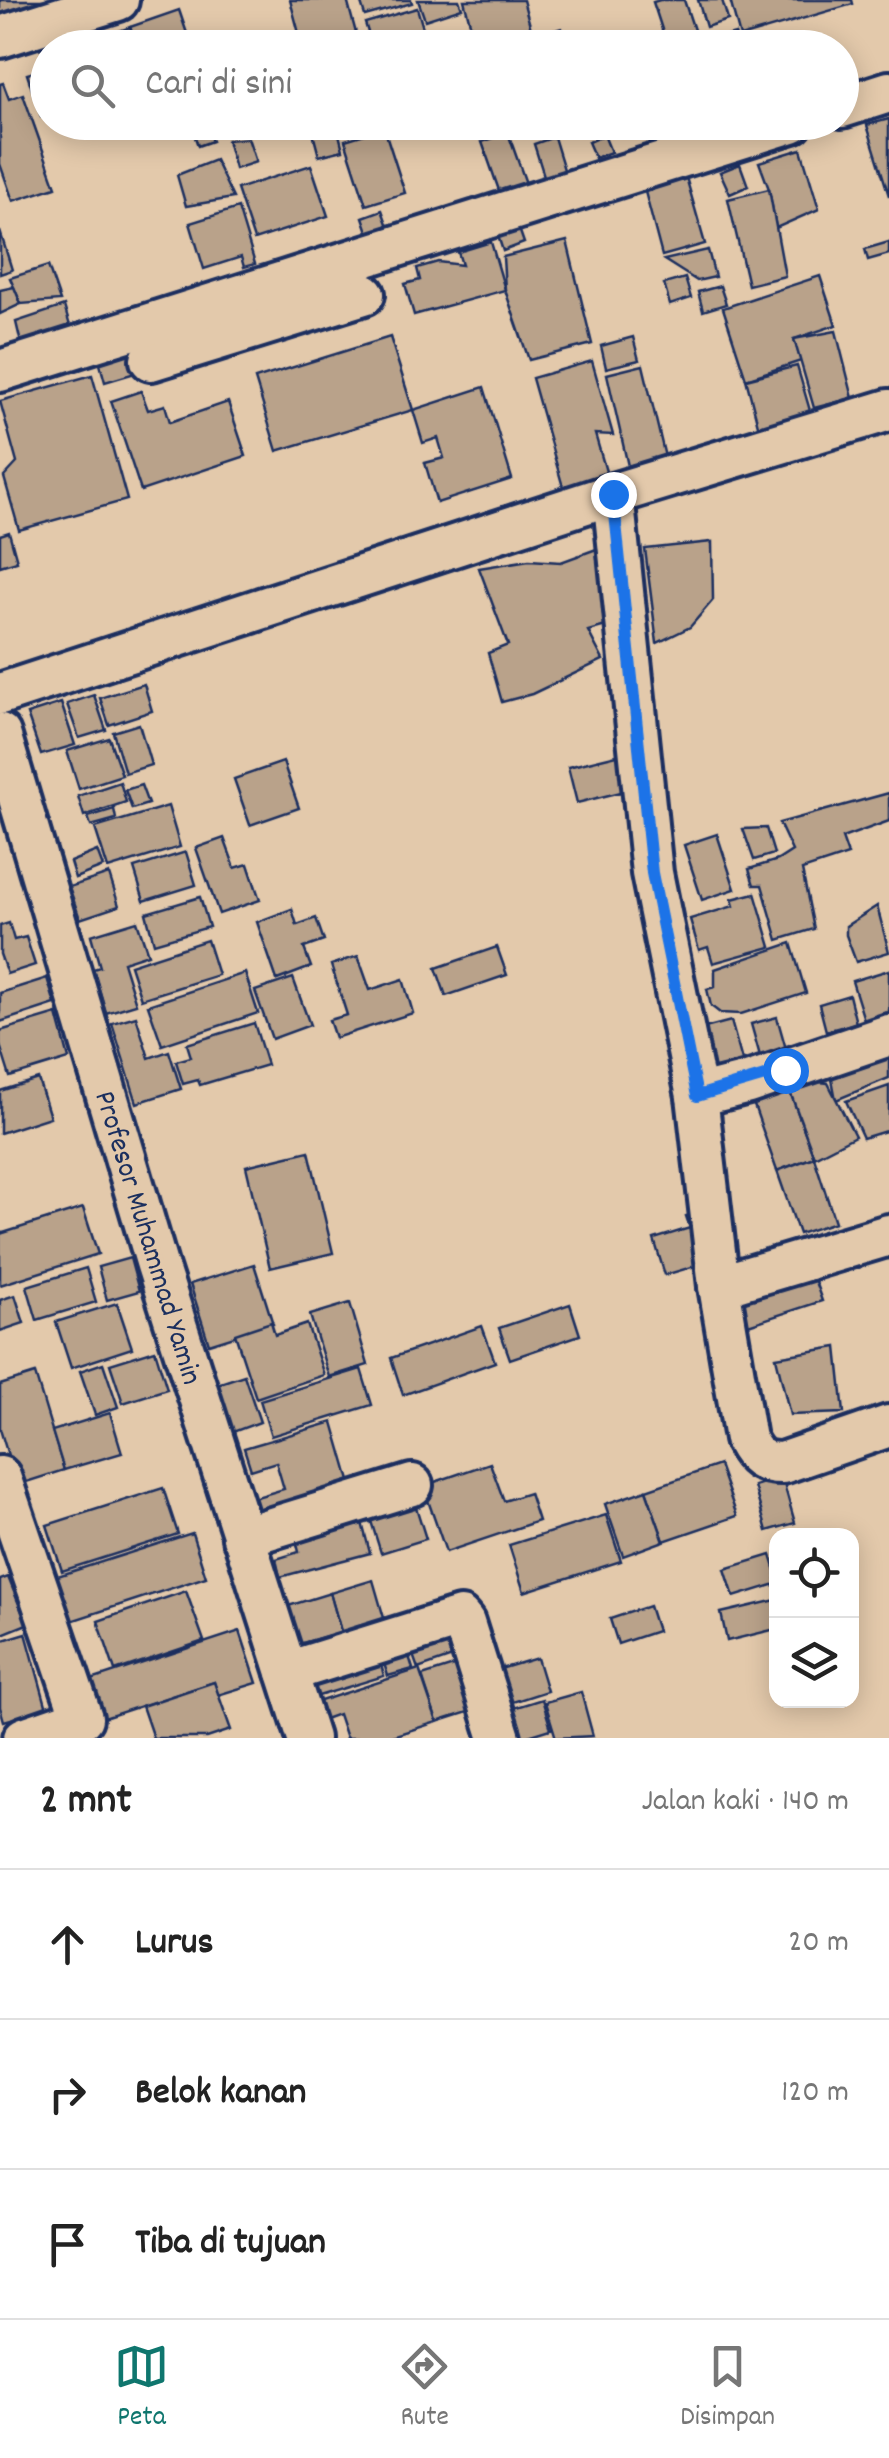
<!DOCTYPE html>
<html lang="id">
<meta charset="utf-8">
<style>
body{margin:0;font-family:Dekko,sans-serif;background:#f2f2f2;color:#222}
.controls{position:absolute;right:30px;bottom:30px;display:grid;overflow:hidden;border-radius:20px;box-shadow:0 5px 25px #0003}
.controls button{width:90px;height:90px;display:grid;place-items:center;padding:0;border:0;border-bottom:2px solid #e0e0e0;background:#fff;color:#222;font:50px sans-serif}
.stop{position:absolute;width:30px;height:30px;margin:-22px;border:8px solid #1a73e8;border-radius:50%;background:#fff}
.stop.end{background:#1a73e8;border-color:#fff;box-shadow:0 2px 10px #0008}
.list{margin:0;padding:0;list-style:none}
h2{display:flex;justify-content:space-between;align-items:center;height:130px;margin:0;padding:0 40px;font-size:42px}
h2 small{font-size:32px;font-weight:400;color:#767676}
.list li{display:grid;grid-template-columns:65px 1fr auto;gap:30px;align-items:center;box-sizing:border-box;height:150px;padding:0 40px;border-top:2px solid #e0e0e0}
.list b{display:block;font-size:38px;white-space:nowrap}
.list em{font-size:32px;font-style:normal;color:#767676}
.icon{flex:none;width:55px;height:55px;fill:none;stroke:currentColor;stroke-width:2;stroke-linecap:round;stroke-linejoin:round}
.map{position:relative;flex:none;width:889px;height:1738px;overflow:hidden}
.search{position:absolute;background:#fff;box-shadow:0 5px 25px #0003;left:30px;right:30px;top:30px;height:110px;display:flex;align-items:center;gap:25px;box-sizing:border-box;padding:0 35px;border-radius:55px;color:#767676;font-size:38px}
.sheet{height:580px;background:#fff}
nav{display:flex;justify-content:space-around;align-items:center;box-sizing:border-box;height:140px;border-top:2px solid #e0e0e0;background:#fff;font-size:28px;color:#767676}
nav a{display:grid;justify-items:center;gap:5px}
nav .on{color:#0f766e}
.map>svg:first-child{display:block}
.building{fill:#b9a28a;stroke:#1b2f5e;stroke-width:2.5}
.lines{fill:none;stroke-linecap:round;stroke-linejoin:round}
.minor-casing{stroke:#1b2f5e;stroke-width:48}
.minor{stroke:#e3c9ab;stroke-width:40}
.route{stroke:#1a73e8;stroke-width:12}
.labels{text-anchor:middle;stroke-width:8;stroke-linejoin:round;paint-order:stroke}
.street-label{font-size:30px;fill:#1b2f5e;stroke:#e3c9ab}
</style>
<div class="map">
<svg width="889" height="1738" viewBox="0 0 889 1738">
<rect width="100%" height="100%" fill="#e3c9ab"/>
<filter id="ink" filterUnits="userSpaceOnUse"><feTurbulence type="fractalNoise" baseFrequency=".01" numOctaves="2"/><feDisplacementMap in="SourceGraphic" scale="20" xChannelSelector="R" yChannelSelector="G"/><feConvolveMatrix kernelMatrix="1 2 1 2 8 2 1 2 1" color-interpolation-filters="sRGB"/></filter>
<g filter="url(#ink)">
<g class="building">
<polygon points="0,0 45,0 0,18"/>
<polygon points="290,0 347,0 360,48 303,48"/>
<polygon points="360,0 411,0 412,3 365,16"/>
<polygon points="418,0 459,0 462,8 425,20"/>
<polygon points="464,0 523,0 531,29 475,42"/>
<polygon points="660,0 684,0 697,39 668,48 653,2"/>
<polygon points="698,0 722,0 728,20 706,27"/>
<polygon points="730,0 852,0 853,4 740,37"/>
<polygon points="417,8 429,48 373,48 365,23"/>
<polygon points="179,10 192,48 137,48 130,27"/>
<polygon points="130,27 137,48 106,48 103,37"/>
<polygon points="562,28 568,48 552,48 547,32"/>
<polygon points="735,34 739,48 686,48"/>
<polygon points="48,68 48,114 41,116 27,74"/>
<polygon points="3,83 9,99 23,94 56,187 13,201 0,164 0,84"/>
<polygon points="889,119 889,196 867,125"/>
<polygon points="190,122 204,122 212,141 198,146"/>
<polygon points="310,122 336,122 343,150 319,156"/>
<polygon points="444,122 501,122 447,135"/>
<polygon points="590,122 633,122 594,135"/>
<polygon points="384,128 405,193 366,205 345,140"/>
<polygon points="508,133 528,189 502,199 482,142"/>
<polygon points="604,135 611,152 595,158 588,142"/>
<polygon points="554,137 565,173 545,179 534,144"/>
<polygon points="248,138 256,162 235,169 227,140"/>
<polygon points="801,149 819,209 776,228 769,189 759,162"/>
<polygon points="215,160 233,198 186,206 177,175"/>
<polygon points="740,164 748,186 730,194 720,172"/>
<polygon points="311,165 328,216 254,240 237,189"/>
<polygon points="686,177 705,244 662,256 644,188"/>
<polygon points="769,189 785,276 748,285 728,199"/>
<polygon points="238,208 255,264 244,267 241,257 204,269 190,223"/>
<polygon points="382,210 393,240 373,246 363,217"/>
<polygon points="517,223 524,243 503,251 496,230"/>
<polygon points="0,231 12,270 0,274"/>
<polygon points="567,241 592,344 529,360 505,290 503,257"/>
<polygon points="491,242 505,290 414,315 405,284 420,280 417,268 438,262 462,265 458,252"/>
<polygon points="889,242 889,254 868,260 865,249"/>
<polygon points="708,250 715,277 697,281 664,260"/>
<polygon points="48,266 60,301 21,304 10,278"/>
<polygon points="820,276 836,325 794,339 801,361 746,379 723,308"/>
<polygon points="685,278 691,298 670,305 664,284"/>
<polygon points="720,286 726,304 703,311 698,292"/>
<polygon points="14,287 21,304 0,314 0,290"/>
<polygon points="64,306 73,336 24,356 16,322"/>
<polygon points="836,331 853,398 814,408 794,339"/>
<polygon points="390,337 413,410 277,451 255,379"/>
<polygon points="633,337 639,360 606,368 601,346"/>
<polygon points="131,344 142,371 105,382 97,353"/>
<polygon points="592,361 613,435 595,434 607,475 563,487 532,378"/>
<polygon points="643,365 665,457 628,466 607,374"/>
<polygon points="797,366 815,428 763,444 746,379"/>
<polygon points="92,375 127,500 19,530 4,477 17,463 0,401"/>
<polygon points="484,387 512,479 437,503 425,463 444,458 438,438 423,443 413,410"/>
<polygon points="141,391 148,410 165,405 170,422 228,402 246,456 141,491 111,401"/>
<polygon points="9,532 17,561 0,566 0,535"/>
<polygon points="712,542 713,600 690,627 657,643 645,549"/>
<polygon points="602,547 620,622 588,631 603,660 532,694 502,702 488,653 508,645 479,568 529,560 561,562"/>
<polygon points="144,684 152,711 109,725 100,698"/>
<polygon points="94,695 106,730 79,738 67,704"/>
<polygon points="61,703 75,745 41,755 27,714"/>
<polygon points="139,724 151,765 125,773 113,732"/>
<polygon points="109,738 122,775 79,789 67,751"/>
<polygon points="629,752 637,788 577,803 568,767"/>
<polygon points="283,762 299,808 250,825 234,779"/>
<polygon points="120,782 126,802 84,816 78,796"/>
<polygon points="141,785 148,804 132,809 125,790"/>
<polygon points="889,793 889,821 842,838 848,855 802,870 814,929 778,940 762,885 754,885 749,869 778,860 792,851 779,823"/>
<polygon points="168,806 180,847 108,869 95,828"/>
<polygon points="114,809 116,819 91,826 88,817"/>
<polygon points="766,828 774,854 754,860 743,829"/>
<polygon points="717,834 735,889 702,900 684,845"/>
<polygon points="224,838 235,868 248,864 260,900 219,914 196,848"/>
<polygon points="97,851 103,867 75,878 70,862"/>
<polygon points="186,852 196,885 144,901 134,868"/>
<polygon points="109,874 119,906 80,919 69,887"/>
<polygon points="755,893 771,947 713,963 708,947 699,950 690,919 734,906 732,899"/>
<polygon points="200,897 209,927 154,943 146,913"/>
<polygon points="877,906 889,952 856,962 846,935 846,926"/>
<polygon points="292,909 297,925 316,918 324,941 304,948 311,967 277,980 257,922"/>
<polygon points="137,921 148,954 123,962 136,1004 106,1013 93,969 100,967 91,935"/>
<polygon points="9,923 14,940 26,937 35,965 7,974 0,954 0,926"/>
<polygon points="207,940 218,975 141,999 130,965"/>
<polygon points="791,943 806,993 741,1014 720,1013 711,1006 707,989 715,987 715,969"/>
<polygon points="497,947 507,975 446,996 436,968"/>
<polygon points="358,956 370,990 403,979 413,1013 335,1038 329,1020 347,1015 331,965"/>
<polygon points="889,970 889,1015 865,1023 852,981"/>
<polygon points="245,973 258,1013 162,1045 148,1005"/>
<polygon points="47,978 55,1004 0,1022 0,993"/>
<polygon points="293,978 310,1025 272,1039 255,991"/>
<polygon points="849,995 856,1023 826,1031 819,1004"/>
<polygon points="57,1014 69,1059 10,1077 0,1045 0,1031"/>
<polygon points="136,1016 149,1058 169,1051 181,1089 137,1103 112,1023"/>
<polygon points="777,1017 788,1056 762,1063 751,1024"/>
<polygon points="731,1021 746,1075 715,1083 701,1029"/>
<polygon points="254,1023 267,1065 200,1085 198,1080 183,1084 176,1061 191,1057 187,1044"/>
<polygon points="889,1051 889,1078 836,1100 829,1063"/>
<polygon points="785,1078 814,1157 777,1171 749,1091"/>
<polygon points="785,1078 828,1083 855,1136 814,1157"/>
<polygon points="38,1079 50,1117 0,1133 0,1091"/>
<polygon points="889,1086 889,1130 863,1138 846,1101"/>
<polygon points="309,1151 333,1253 270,1268 246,1166"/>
<polygon points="814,1157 835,1222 799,1234 777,1171"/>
<polygon points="83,1208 98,1254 0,1285 0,1234"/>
<polygon points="696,1213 709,1262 665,1275 654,1239 690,1228 686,1216"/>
<polygon points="130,1258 139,1291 107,1300 98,1267"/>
<polygon points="254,1264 273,1324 209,1344 190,1284"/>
<polygon points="86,1268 96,1302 37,1320 27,1286"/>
<polygon points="812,1273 822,1301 745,1326 738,1288"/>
<polygon points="15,1295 24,1323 0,1331 0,1300"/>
<polygon points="117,1303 132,1348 71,1368 56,1322"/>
<polygon points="350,1303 368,1365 329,1377 310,1315"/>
<polygon points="570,1304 580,1335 510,1359 499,1328"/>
<polygon points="271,1322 275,1335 307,1324 324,1375 256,1398 235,1334"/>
<polygon points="482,1326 495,1362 403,1395 391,1358"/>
<polygon points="837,1347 844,1413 790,1415 776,1357"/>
<polygon points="155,1350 167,1389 123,1403 110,1364"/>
<polygon points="103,1363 118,1407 95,1415 80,1371"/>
<polygon points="361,1369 372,1405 271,1436 260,1400"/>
<polygon points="35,1374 64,1470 17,1485 0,1429 0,1385"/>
<polygon points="244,1375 260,1422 233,1432 217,1384"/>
<polygon points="110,1413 122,1453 64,1470 52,1431"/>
<polygon points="333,1422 352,1488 258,1516 253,1498 284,1489 276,1462 251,1470 244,1448"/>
<polygon points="490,1463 504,1501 529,1493 538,1521 446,1552 423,1486"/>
<polygon points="719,1465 737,1516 664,1541 646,1490"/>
<polygon points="782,1477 795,1523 767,1531 754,1486"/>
<polygon points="163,1488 178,1534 62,1571 47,1525"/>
<polygon points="646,1490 664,1541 623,1556 605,1504"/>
<polygon points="411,1491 426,1539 381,1553 366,1505"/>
<polygon points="360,1515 370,1553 280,1577 276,1559 299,1552 294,1532"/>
<polygon points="606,1515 621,1561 524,1592 509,1545"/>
<polygon points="192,1533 206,1577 59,1625 45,1580"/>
<polygon points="771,1555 776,1571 776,1584 734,1597 725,1569"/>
<polygon points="8,1577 27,1624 0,1635 0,1580"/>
<polygon points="373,1580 388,1632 345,1645 330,1593"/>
<polygon points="186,1591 204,1641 115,1671 98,1621"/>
<polygon points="330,1593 341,1632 299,1644 288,1606"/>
<polygon points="776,1600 776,1629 727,1641 721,1613"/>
<polygon points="649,1606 657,1631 618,1644 610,1619"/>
<polygon points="454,1623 464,1653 418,1669 407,1638"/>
<polygon points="240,1631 257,1683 218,1695 214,1682 89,1723 76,1685"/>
<polygon points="26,1633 47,1709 4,1721 0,1707 0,1641"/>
<polygon points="404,1640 413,1669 388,1676 379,1648"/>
<polygon points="377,1650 384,1676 312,1698 304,1671"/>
<polygon points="537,1658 547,1691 497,1707 487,1673"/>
<polygon points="466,1662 481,1708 437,1722 422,1676"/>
<polygon points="419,1669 437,1722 386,1738 346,1738 338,1714 316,1722 311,1704"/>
<polygon points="214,1682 231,1730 207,1738 153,1738 142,1706"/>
<polygon points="581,1692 593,1736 556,1738 545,1702"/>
<polygon points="542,1699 551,1729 522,1738 508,1738 500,1712"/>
</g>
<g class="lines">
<g class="minor-casing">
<g id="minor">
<polyline points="0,37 118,0"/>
<polyline points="842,107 889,92"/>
<polyline points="151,360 364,294"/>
<polyline points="0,371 792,122"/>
<path d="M613 494 652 873 697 1096 719 1286 745 1439C755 1458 761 1463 782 1463L889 1426"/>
<polyline points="0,694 613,494 889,410"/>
<polyline points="0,734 157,1265 308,1738"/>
<polyline points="697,1096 748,1083 889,1035"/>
<polyline points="719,1286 889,1235"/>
<polyline points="0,1477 82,1718 24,1738"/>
<polyline points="243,1537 412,1485"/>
<polyline points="287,1672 460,1618 464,1623 500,1738"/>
</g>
</g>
<use href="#minor" class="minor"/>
</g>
</g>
<g class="lines" filter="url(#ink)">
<polyline class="route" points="613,494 652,873 697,1096 785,1070"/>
</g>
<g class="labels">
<g class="street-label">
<text transform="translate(150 1237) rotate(73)" y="10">Profesor Muhammad Yamin</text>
</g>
</g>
</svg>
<div class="controls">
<button><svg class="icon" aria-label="locate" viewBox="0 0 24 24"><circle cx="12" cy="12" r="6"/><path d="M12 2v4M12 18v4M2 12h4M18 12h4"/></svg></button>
<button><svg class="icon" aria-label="layers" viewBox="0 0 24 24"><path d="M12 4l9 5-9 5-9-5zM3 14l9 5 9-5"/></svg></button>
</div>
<div class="stop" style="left:785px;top:1070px"></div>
<div class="stop end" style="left:613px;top:494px"></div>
<div class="search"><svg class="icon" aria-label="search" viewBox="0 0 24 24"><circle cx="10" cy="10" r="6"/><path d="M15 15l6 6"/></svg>Cari di sini</div>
</div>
<section class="sheet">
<h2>2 mnt<small>Jalan kaki · 140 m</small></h2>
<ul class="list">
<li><svg class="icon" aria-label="ahead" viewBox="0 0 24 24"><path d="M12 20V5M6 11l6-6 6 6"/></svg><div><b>Lurus</b></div><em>20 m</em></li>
<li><svg class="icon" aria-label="right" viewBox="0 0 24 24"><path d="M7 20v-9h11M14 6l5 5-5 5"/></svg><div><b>Belok kanan</b></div><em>120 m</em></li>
<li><svg class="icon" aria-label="arrive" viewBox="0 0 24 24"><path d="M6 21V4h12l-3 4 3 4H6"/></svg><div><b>Tiba di tujuan</b></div></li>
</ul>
</section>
<nav>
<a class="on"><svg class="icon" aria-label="map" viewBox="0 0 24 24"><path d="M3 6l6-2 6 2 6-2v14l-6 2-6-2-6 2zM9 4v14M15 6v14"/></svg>Peta</a>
<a><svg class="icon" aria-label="directions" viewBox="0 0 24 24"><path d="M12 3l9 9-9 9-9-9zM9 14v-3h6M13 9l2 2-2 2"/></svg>Rute</a>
<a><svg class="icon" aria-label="saved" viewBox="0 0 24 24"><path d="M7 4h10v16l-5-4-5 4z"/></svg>Disimpan</a>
</nav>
